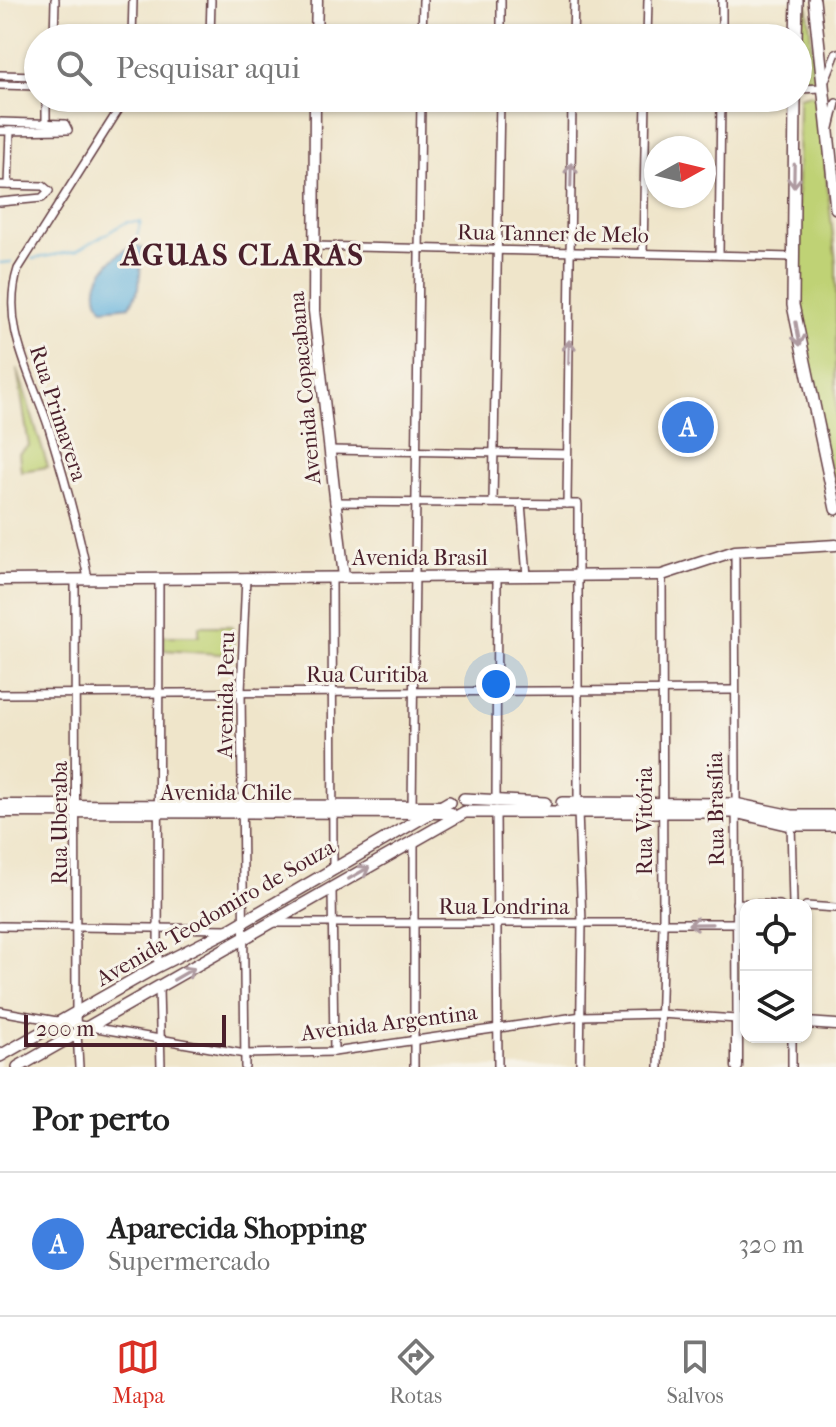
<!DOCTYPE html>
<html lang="pt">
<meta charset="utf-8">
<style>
body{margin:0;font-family:"IM FELL French Canon",serif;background:#f2f2f2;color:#222}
.controls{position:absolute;right:24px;bottom:24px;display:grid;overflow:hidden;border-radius:16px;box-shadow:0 2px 6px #0004}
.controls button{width:72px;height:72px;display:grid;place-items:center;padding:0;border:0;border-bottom:2px solid #e0e0e0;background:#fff;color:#222;font:40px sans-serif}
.compass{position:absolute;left:644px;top:136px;width:72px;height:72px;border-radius:50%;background:#fff;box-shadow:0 2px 6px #0004;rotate:82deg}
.scale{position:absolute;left:24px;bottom:20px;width:202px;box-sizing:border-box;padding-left:8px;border:4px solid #4a1f2b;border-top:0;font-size:22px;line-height:28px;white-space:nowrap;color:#4a1f2b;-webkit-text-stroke:6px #f7f3e8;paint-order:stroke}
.you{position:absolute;left:496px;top:684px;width:28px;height:28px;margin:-20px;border:6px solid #fff;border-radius:50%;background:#1a73e8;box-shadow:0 0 0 12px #1a73e833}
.badge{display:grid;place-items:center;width:52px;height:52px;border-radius:50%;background:#d93025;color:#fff;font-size:26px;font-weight:700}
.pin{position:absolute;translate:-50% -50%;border:4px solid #fff;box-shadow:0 2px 8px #0006}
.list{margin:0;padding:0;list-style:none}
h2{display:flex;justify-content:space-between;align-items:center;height:104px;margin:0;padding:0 32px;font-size:34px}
h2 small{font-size:26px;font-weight:400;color:#767676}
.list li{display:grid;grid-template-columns:52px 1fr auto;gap:24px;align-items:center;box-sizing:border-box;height:144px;padding:0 32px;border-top:2px solid #e0e0e0}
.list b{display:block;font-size:30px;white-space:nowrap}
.list p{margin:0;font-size:26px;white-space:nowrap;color:#767676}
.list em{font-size:26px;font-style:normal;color:#767676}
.icon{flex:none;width:44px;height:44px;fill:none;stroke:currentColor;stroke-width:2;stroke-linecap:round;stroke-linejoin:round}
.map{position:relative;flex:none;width:836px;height:1067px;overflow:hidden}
.search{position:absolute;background:#fff;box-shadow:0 2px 6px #0004;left:24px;right:24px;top:24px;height:88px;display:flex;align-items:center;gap:20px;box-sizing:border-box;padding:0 28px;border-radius:44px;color:#767676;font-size:30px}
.sheet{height:248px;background:#fff}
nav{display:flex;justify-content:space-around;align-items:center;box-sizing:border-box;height:112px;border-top:2px solid #e0e0e0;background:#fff;font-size:22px;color:#767676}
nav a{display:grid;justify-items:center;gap:4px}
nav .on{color:#d93025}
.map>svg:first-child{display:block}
.green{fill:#bfd275;stroke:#847850;stroke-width:2}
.water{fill:#63b2dd;stroke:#566884;stroke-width:2}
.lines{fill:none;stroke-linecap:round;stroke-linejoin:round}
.stream{stroke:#63b2dd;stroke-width:2}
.street-casing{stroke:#633d43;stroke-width:10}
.secondary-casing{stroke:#633d43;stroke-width:13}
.primary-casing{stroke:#633d43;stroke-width:14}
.street{stroke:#fff;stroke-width:7}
.secondary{stroke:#fff;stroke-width:10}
.primary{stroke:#fff;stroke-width:11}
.oneway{stroke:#ae9aa0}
.labels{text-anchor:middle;stroke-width:6;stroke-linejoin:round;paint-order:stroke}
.street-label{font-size:22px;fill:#4a1f2b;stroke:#f7f3e8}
.district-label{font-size:30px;font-weight:bold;letter-spacing:2px;fill:#4a1f2b;stroke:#f7f3e8}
</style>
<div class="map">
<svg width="836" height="1067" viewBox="0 0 836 1067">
<rect width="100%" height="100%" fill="#f7f3e8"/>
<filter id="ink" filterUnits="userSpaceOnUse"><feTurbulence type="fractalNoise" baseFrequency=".0125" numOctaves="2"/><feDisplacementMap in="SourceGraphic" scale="16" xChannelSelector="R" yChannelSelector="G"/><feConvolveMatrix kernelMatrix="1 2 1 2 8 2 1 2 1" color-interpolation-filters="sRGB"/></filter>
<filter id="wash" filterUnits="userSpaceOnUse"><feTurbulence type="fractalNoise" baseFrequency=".006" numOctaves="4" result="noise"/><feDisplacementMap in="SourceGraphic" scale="32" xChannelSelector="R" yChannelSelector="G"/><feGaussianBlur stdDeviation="1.8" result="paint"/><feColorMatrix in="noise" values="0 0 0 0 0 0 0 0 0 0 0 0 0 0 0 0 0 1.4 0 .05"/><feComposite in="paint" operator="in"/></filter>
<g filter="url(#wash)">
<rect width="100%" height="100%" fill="#efe5ca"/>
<g class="green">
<polygon points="800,0 807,0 815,77 805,83 799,80"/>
<polygon points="810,94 818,99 836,264 836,500 796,304 799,97"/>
<polygon points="17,368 48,467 21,471 19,453 29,446"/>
<polygon points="199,626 232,626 233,655 164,650 164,636 199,636"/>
</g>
<path class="water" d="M134 245 142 248 139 288 130 306 103 309C85 283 110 257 134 245Z"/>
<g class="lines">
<g class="stream">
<polyline points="32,259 76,251 127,222 141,222 134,245"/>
<polyline points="0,263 11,262"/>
</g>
</g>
</g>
<g filter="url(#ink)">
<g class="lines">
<g class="street-casing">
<g id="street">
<polyline points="54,38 55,0"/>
<polyline points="132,38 133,0"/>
<polyline points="210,38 211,0"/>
<polyline points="422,38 423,0"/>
<polyline points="501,38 501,0"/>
<polyline points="573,38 574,0"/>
<polyline points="647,38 648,0"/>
<polyline points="722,38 722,0"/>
<polyline points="0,75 38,76"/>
<polyline points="0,85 38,86"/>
<polyline points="798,89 822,88 836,53"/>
<polyline points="0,122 65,124 68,130 0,131"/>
<polyline points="46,123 46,98"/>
<polyline points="830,128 836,103"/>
<polyline points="0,185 43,186 49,191 42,198 0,202"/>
<polyline points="8,185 10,131"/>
<polyline points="313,246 792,257"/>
<polyline points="643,253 646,98"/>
<polyline points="719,255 721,98"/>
<polyline points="329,450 567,454"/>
<polyline points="334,502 578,504 578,803"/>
<polyline points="493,503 500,98"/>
<polyline points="521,503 527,576"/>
<polyline points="567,504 572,98"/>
<polyline points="332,577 333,869"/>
<polyline points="75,579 76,1015 79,1067"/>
<path d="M88 579C79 529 64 477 49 428 32 376 0 325 18 269L126 98"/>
<polyline points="0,694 734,690"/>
<polyline points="496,802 497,576"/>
<polyline points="412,808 421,98"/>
<polyline points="496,810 498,1067"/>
<polyline points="578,811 582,923 580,1067"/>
<polyline points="791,823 793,905"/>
<polyline points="414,841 414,1067"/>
<polyline points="332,888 334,1052"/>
<polyline points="736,903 780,905"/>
<polyline points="806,906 836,908"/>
<polyline points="274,923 736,923"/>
<polyline points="0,926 228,929"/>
<polyline points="158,966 159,578"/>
<polyline points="159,988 161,1067"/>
<polyline points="0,1011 245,1054 334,1052 582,1016 660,1014 737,1019 735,551"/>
<polyline points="245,1067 241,691 246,577"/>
<polyline points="659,1067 663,925 662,575"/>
<polyline points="792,1067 792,1037"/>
</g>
</g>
<g class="secondary-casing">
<g id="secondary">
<polyline points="316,38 317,0"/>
<polyline points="315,98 314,311 344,577"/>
<polyline points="0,580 662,575 735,551 836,545"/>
<polyline points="0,805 441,806"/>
<polyline points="0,812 451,813"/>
<polyline points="806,1023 836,1025"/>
<polyline points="737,1067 737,1019 746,1020"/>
</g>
</g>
<g class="primary-casing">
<g id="primary">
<polyline points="814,0 836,208"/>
<polyline points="796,38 797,0"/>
<polyline points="795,98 793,305 836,509"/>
<polyline points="464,799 545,803"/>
<polyline points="562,803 735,804 792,816 836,816"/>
<polyline points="0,1056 158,966 231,929 449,802"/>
<polyline points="18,1067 465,812 735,812 791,825 836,825"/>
</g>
</g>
<use href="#street" class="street"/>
<use href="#secondary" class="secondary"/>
<use href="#primary" class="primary"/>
</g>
<defs><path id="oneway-shaft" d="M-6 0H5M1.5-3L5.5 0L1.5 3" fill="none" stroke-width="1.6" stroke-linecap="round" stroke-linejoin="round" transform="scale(2)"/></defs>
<g class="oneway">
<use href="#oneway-shaft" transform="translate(571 175) rotate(-89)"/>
<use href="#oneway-shaft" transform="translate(794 176) rotate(91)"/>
<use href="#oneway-shaft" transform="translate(798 334) rotate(80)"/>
<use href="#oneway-shaft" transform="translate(569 352) rotate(-89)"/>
<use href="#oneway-shaft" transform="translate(359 873) rotate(-30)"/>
<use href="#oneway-shaft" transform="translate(700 924) rotate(179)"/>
<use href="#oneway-shaft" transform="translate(184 974) rotate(-30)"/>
</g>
</g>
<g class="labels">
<g class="street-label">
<text transform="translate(553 233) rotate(1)" y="8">Rua Tanner de Melo</text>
<text transform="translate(304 388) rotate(-95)" y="8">Avenida Copacabana</text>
<text transform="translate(59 413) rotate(72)" y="8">Rua Primavera</text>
<text x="420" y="565">Avenida Brasil</text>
<text x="367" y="682">Rua Curitiba</text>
<text transform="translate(225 695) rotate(-89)" y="8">Avenida Peru</text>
<text x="226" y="800">Avenida Chile</text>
<text transform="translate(715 809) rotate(-91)" y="8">Rua Brasília</text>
<text transform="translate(644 821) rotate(-90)" y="8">Rua Vitória</text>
<text transform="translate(59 823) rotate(-90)" y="8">Rua Uberaba</text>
<text x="504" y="914">Rua Londrina</text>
<text transform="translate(215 912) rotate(-30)" y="8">Avenida Teodomiro de Souza</text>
<text transform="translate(389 1022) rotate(-7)" y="8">Avenida Argentina</text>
</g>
<g class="district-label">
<text x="243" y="265">ÁGUAS CLARAS</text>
</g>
</g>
</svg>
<div class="controls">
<button><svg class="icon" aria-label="locate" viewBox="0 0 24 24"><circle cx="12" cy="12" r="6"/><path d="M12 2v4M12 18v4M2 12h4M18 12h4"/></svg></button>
<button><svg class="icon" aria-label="layers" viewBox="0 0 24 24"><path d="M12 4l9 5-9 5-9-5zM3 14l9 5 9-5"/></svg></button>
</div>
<svg class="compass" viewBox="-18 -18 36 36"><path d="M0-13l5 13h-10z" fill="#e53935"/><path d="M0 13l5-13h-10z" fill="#767676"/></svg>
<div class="scale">200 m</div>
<div class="you"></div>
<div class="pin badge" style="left:688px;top:427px;background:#3f7fe0">A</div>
<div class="search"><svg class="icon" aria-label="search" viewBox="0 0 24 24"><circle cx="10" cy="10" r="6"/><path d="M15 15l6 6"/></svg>Pesquisar aqui</div>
</div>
<section class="sheet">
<h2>Por perto<small></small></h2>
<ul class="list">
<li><span class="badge" style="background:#3f7fe0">A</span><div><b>Aparecida Shopping</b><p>Supermercado</p></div><em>320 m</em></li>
</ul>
</section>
<nav>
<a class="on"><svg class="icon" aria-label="map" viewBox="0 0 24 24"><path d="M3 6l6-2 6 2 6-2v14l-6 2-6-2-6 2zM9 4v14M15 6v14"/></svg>Mapa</a>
<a><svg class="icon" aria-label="directions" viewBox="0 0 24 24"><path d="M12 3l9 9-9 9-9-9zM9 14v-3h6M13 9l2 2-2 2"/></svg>Rotas</a>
<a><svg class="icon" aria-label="saved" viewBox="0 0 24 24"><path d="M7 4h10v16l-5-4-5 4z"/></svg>Salvos</a>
</nav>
